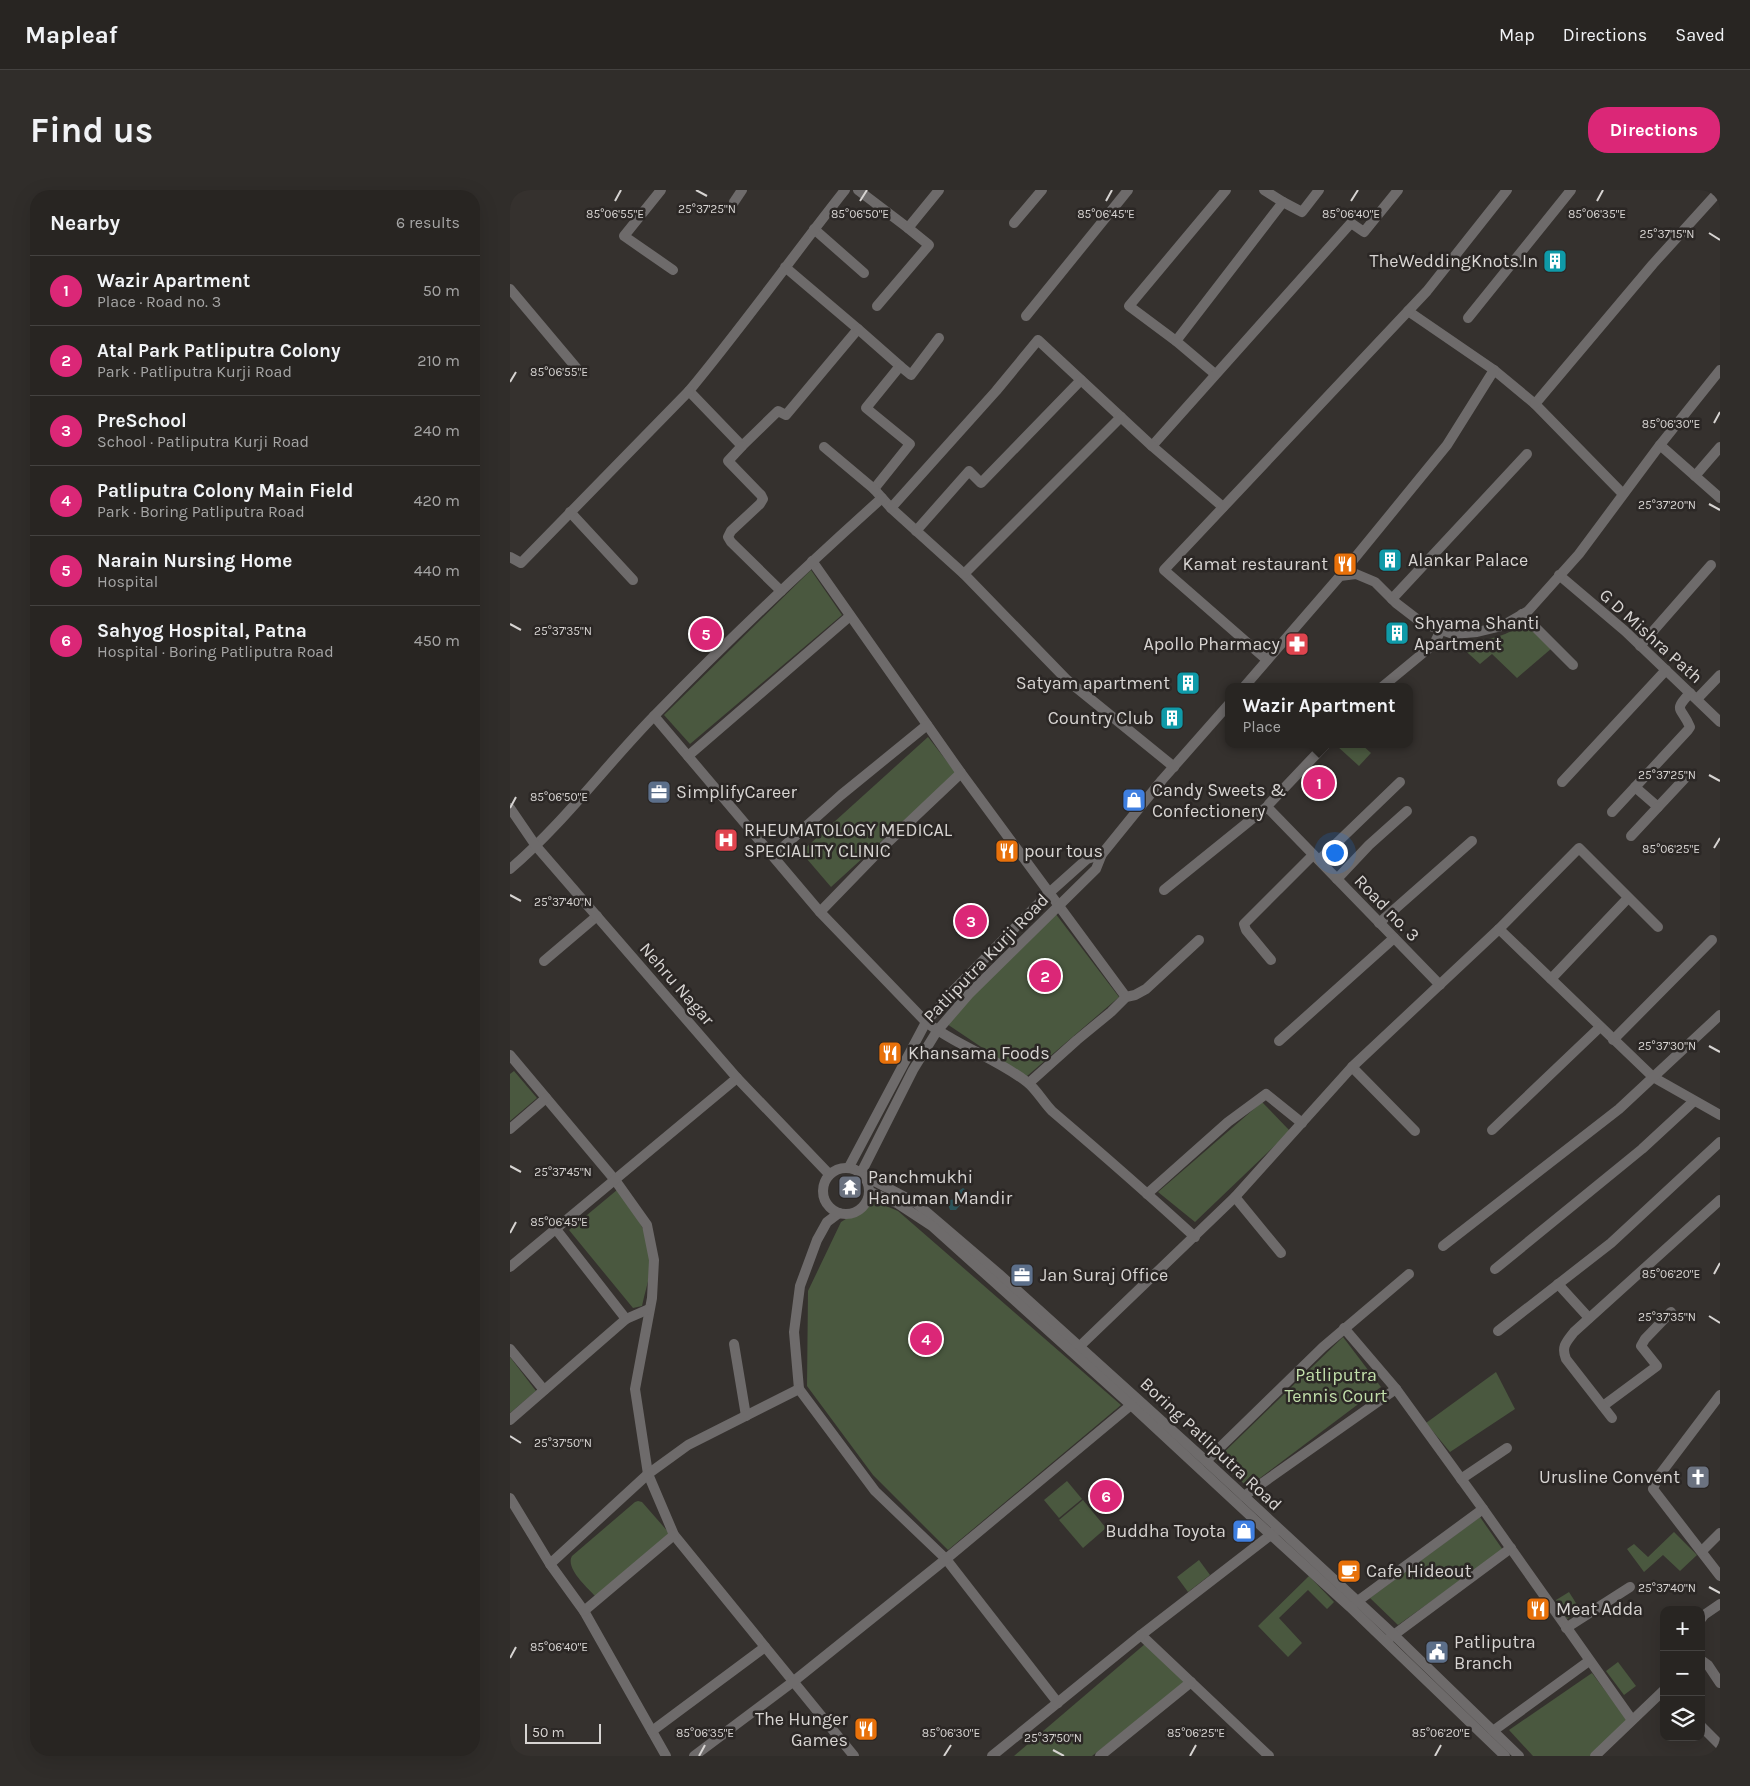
<!DOCTYPE html>
<meta charset="utf-8">
<style>
body{margin:0;font-family:Karla,sans-serif;background:#302d2a;color:#f1f3f6}
.controls{position:absolute;right:15px;bottom:15px;display:grid;overflow:hidden;border-radius:10px;box-shadow:0 5px 20px #0002}
.controls button{width:45px;height:45px;display:grid;place-items:center;padding:0;border:0;border-bottom:1px solid #444240;background:#282522;color:#f1f3f6;font:25px sans-serif}
.scale{position:absolute;left:15px;bottom:12px;width:76px;box-sizing:border-box;padding-left:5px;border:2px solid #d7d4d2;border-top:0;font-size:14px;line-height:18px;white-space:nowrap;color:#d7d4d2;-webkit-text-stroke:4px #2b2725;paint-order:stroke}
.you{position:absolute;left:824px;top:662px;width:18px;height:18px;margin:-12px;border:4px solid #fff;border-radius:50%;background:#1a73e8;box-shadow:0 0 0 8px #1a73e833}
.badge{display:grid;place-items:center;width:32px;height:32px;border-radius:50%;background:#db2777;color:#fff;font-size:16px;font-weight:700}
.pin{position:absolute;translate:-50% -50%;border:2px solid #fff;box-shadow:0 1px 5px #0006}
.popup{position:absolute;left:715px;top:493px;width:188px;height:65px;box-sizing:border-box;display:grid;place-content:center;border-radius:10px;background:#282522;filter:drop-shadow(0 1px 4px #0005);font-size:16px;white-space:nowrap;color:#a5a5a5}
.popup b{font-size:19px;color:#f1f3f6}
.popup::after{content:'';position:absolute;left:50%;top:100%;margin-left:-10px;border:10px solid transparent;border-top-color:#282522}
.list{margin:0;padding:0;list-style:none}
h2{display:flex;justify-content:space-between;align-items:center;height:65px;margin:0;padding:0 20px;font-size:21px}
h2 small{font-size:16px;font-weight:400;color:#a5a5a5}
.list li{display:grid;grid-template-columns:32px 1fr auto;gap:15px;align-items:center;box-sizing:border-box;height:70px;padding:0 20px;border-top:1px solid #444240}
.list b{display:block;font-size:19px;white-space:nowrap}
.list p{margin:0;font-size:16px;white-space:nowrap;color:#a5a5a5}
.list em{font-size:16px;font-style:normal;color:#a5a5a5}
.icon{flex:none;width:28px;height:28px;fill:none;stroke:currentColor;stroke-width:2;stroke-linecap:round;stroke-linejoin:round}
.map{position:relative;flex:none;width:1210px;height:1566px;overflow:hidden;border-radius:20px}
header{display:flex;align-items:center;gap:30px;box-sizing:border-box;height:70px;padding:0 25px;background:#282522;border-bottom:1px solid #444240}
header strong{font-size:24px}
nav{display:flex;gap:28px;margin-inline-start:auto;font-size:18px}
.intro{display:flex;align-items:center;justify-content:space-between;box-sizing:border-box;height:120px;padding:0 30px}
h1{margin:0;font-size:35px}
.button{padding:12px 22px;border-radius:20px;background:#db2777;color:#fff;font-size:18px;font-weight:700}
main{display:flex;gap:30px;padding:0 30px}
aside{flex:1;background:#282522;border-radius:20px;box-shadow:0 5px 20px #0002}
.map>svg:first-child{display:block}
.green{fill:#4a583f}
.water{fill:#2c555b}
.lines{fill:none;stroke-linecap:round;stroke-linejoin:round}
.minor{stroke:#6e6b6b;stroke-width:10}
.tertiary{stroke:#6e6b6b;stroke-width:10}
.ticks{fill:none;stroke:#d7d4d2;stroke-width:2}
.labels{text-anchor:middle;stroke-width:5;stroke-linejoin:round;paint-order:stroke}
.poi-label{font-size:18px;fill:#d7d4d2;stroke:#2b2725;text-anchor:start}
.street-label{font-size:18px;fill:#d7d4d2;stroke:#2b2725}
.park-label{font-size:18px;fill:#c2dfab;stroke:#2b2725}
.ticks-label{font-size:12px;text-anchor:middle;fill:#d7d4d2;stroke:#2b2725;stroke-width:5;stroke-linejoin:round;paint-order:stroke}
</style>
<header>
<strong>Mapleaf</strong>
<nav><a>Map</a><a>Directions</a><a>Saved</a></nav>
</header>
<div class="intro"><h1>Find us</h1><a class="button">Directions</a></div>
<main>
<aside>
<h2>Nearby<small>6 results</small></h2>
<ul class="list">
<li><span class="badge">1</span><div><b>Wazir Apartment</b><p>Place · Road no. 3</p></div><em>50 m</em></li>
<li><span class="badge">2</span><div><b>Atal Park Patliputra Colony</b><p>Park · Patliputra Kurji Road</p></div><em>210 m</em></li>
<li><span class="badge">3</span><div><b>PreSchool</b><p>School · Patliputra Kurji Road</p></div><em>240 m</em></li>
<li><span class="badge">4</span><div><b>Patliputra Colony Main Field</b><p>Park · Boring Patliputra Road</p></div><em>420 m</em></li>
<li><span class="badge">5</span><div><b>Narain Nursing Home</b><p>Hospital</p></div><em>440 m</em></li>
<li><span class="badge">6</span><div><b>Sahyog Hospital, Patna</b><p>Hospital · Boring Patliputra Road</p></div><em>450 m</em></li>
</ul>
</aside>
<div class="map">
<svg width="1210" height="1566" viewBox="0 0 1210 1566">
<rect width="100%" height="100%" fill="#35312e"/>
<g class="green">
<polygon points="301,380 332,425 180,554 154,525"/>
<path d="M1017 431 1042 458 1007 488 982 464 970 474 949 455C955 447 964 452 972 450 989 448 1003 442 1017 431Z"/>
<polygon points="418,547 446,583 321,697 291,662"/>
<polygon points="829,554 851,554 861,563 849,576 827,556"/>
<polygon points="542,719 609,807 516,887 434,832"/>
<polygon points="4,881 27,908 0,931 0,884"/>
<polygon points="752,912 780,941 685,1032 648,1002"/>
<path d="M107 1000C122 1019 141 1044 141 1070 141 1085 135 1101 132 1116L123 1118 59 1040Z"/>
<polygon points="357,1008 388,1021 611,1215 438,1360 363,1285 297,1196 298,1101 331,1032 349,1021"/>
<polygon points="833,1147 871,1197 738,1297 706,1270"/>
<polygon points="0,1167 26,1201 0,1223"/>
<polygon points="986,1182 1005,1219 940,1262 916,1233"/>
<polygon points="557,1291 572,1309 549,1328 534,1310"/>
<polygon points="573,1310 596,1338 573,1358 549,1330"/>
<path d="M128 1311 132 1312 160 1344 85 1406C77 1397 55 1378 62 1366L125 1312Z"/>
<polygon points="970,1327 993,1360 888,1435 860,1408"/>
<polygon points="1164,1342 1187,1365 1170,1381 1153,1365 1134,1382 1117,1359 1124,1354 1138,1367"/>
<polygon points="689,1370 700,1385 678,1402 667,1387"/>
<polygon points="799,1386 824,1412 817,1419 798,1400 769,1428 792,1453 778,1467 748,1436"/>
<polygon points="1059,1402 1071,1421 1057,1429 1046,1410"/>
<polygon points="635,1454 676,1492 582,1566 504,1566"/>
<polygon points="1108,1472 1126,1496 1114,1505 1096,1481"/>
<polygon points="1082,1483 1118,1531 1080,1566 1023,1566 999,1540"/>
</g>
<polygon class="water" points="453,998 462,1004 461,1010 458,1013 451,1014 446,1020 440,1020 438,1014 440,1010 445,1009 447,1002"/>
<g class="lines">
<g class="minor">
<polyline points="151,0 114,46 163,80"/>
<polyline points="348,0 398,38 429,0"/>
<polyline points="754,0 773,12"/>
<polyline points="224,12 232,0"/>
<polyline points="504,33 532,0"/>
<polyline points="304,39 354,83"/>
<path d="M275 77 348 139 276 225 268 221 232 256 179 201C233 136 282 67 335 0"/>
<polyline points="0,99 69,181"/>
<polyline points="367,116 419,55 398,38"/>
<polyline points="898,121 984,180 1025,214 1113,304"/>
<polyline points="516,126 618,0"/>
<polyline points="958,128 1061,0"/>
<polyline points="348,139 390,176 356,218 400,254 364,299"/>
<polyline points="666,151 619,116 716,0"/>
<polyline points="390,176 401,185 429,148"/>
<polyline points="705,184 666,151 773,12 792,22 809,0"/>
<polyline points="1025,214 1143,74 1210,0"/>
<polyline points="1150,255 1210,308"/>
<polyline points="232,256 218,271 251,305 253,309 250,314 221,341 218,347 221,352 271,401"/>
<polyline points="642,256 841,33 854,42 888,0"/>
<polyline points="314,257 364,299 381,318 454,384 557,490 664,577"/>
<polyline points="1185,286 1210,257"/>
<polyline points="381,318 486,201 528,150 642,256 713,317"/>
<polyline points="60,322 123,390"/>
<polyline points="406,341 459,281 471,293 571,190"/>
<polyline points="0,367 11,373 179,201"/>
<polyline points="302,371 451,583 616,807"/>
<polyline points="454,384 611,227"/>
<polyline points="1049,385 1115,441 1210,532"/>
<polyline points="830,386 937,255 984,180"/>
<polyline points="882,409 1017,264"/>
<polyline points="1012,424 1063,475"/>
<polyline points="1130,456 1201,375"/>
<polyline points="757,470 654,380 917,101 997,0"/>
<polyline points="872,497 924,454 931,440"/>
<polyline points="1187,509 1210,485"/>
<path d="M144 526 310 722 416 832C447 856 486 868 517 892 527 900 533 912 542 921 590 962 638 1004 685 1047"/>
<polyline points="816,554 759,614 758,616 759,619 930,795"/>
<polyline points="178,566 340,426"/>
<polyline points="1052,592 1156,480"/>
<polyline points="1125,597 1148,617 1177,586"/>
<path d="M1102 622 1178 540 1180 537C1172 517 1162 522 1180 503"/>
<polyline points="1121,646 1148,617"/>
<polyline points="263,666 331,605 417,535"/>
<polyline points="809,670 890,592"/>
<path d="M0 679C54 633 96 575 145 525 218 450 294 378 372 308"/>
<polyline points="827,689 859,655 897,621"/>
<polyline points="654,700 758,616"/>
<polyline points="310,722 375,655 451,583"/>
<polyline points="869,733 962,651"/>
<polyline points="989,739 1143,887 1210,925"/>
<polyline points="761,770 736,740 734,734 803,665"/>
<polyline points="34,771 87,726"/>
<polyline points="1041,789 1118,708"/>
<polyline points="1103,850 1202,750"/>
<polyline points="769,851 884,748"/>
<polyline points="0,865 105,990 137,1035 144,1070 142,1108 125,1199 138,1284 164,1345 344,1566"/>
<polyline points="842,877 905,941"/>
<polyline points="519,893 567,850 601,822 616,807 625,805 636,799 689,750"/>
<polyline points="0,939 36,908"/>
<polyline points="982,940 1090,837"/>
<polyline points="637,1004 718,932 756,904 792,933"/>
<polyline points="725,1007 771,1063"/>
<polyline points="329,1023 317,1032 307,1050 290,1096 284,1142 289,1199 365,1301 436,1369 548,1513"/>
<polyline points="45,1038 116,1129"/>
<polyline points="933,1056 1109,919 1210,825"/>
<polyline points="0,1077 227,888"/>
<polyline points="985,1079 1132,959 1184,911"/>
<polyline points="1048,1094 1079,1128"/>
<polyline points="834,1138 886,1199 973,1319 1122,1530"/>
<polyline points="988,1141 1101,1053 1210,952"/>
<polyline points="224,1154 236,1226"/>
<polyline points="570,1156 725,1007 842,877 989,739 1069,658 1148,737"/>
<polyline points="0,1159 34,1200"/>
<polyline points="1210,1205 1148,1287 1143,1299 1210,1386"/>
<polyline points="1093,1216 1147,1176 1131,1156 1135,1149 1161,1122"/>
<path d="M1102 1228 1056 1169C1051 1157 1056 1152 1064 1142L1210 1010"/>
<polyline points="0,1230 116,1129 139,1119"/>
<polyline points="696,1271 813,1157 899,1084"/>
<polyline points="951,1289 997,1258"/>
<polyline points="734,1306 886,1199"/>
<polyline points="0,1308 40,1374 74,1421 156,1566"/>
<polyline points="1192,1361 1210,1343"/>
<polyline points="40,1374 138,1284 178,1255 289,1199"/>
<polyline points="841,1416 973,1319"/>
<polyline points="74,1421 164,1345"/>
<polyline points="1191,1429 1194,1425 1210,1414"/>
<polyline points="1056,1438 1120,1397"/>
<polyline points="631,1445 759,1566"/>
<polyline points="877,1450 1001,1358"/>
<polyline points="1191,1470 1198,1475 1210,1493"/>
<polyline points="1191,1536 1210,1555"/>
<polyline points="142,1541 255,1457"/>
<polyline points="983,1541 1079,1471"/>
<polyline points="184,1566 284,1491 436,1369 627,1210"/>
<polyline points="482,1566 631,1445 767,1340"/>
<polyline points="590,1566 681,1492"/>
<polyline points="1085,1566 1154,1500"/>
</g>
<g class="tertiary">
<polyline points="734,497 830,386 846,384 865,392 886,413 912,433 943,444 967,442 992,436 1018,421 1069,364 1150,255 1210,180"/>
<polyline points="0,618 26,656 227,888 319,984"/>
<polyline points="339,977 416,832 443,801 539,703 577,669 592,664"/>
<circle cx="336" cy="1001" r="23"/>
<polyline points="351,983 403,880 427,841 459,804 586,679 592,664 652,590 719,514"/>
<polyline points="355,986 406,1013 489,1084 696,1271 884,1445 1009,1566"/>
<polyline points="360,1002 387,1013 422,1036 621,1215 761,1345 840,1417 995,1566"/>
</g>
</g>
<path class="ticks" d="M186 0 197 6M105 11 111 0M350 11 357 0M596 11 602 0M841 11 848 0M1087 11 1093 0M1199 43 1210 50M0 192 6 182M1204 233 1210 222M1199 314 1210 320M0 434 11 440M1199 585 1210 591M0 618 6 607M1204 658 1210 648M0 705 11 711M1199 856 1210 862M0 976 11 982M0 1043 6 1032M1204 1084 1210 1073M1199 1126 1210 1133M0 1246 11 1253M1199 1397 1210 1403M0 1468 6 1457M543 1560 554 1566M189 1566 195 1555M434 1566 441 1555M680 1566 686 1555M925 1566 931 1555"/>
<defs>
<g id="building-square" transform="scale(1.25)"><rect x="-9" y="-9" width="18" height="18" rx="4" fill="#0f9aa8" stroke="#2b2725"/><path d="M-4-6H4V6H1V3H-1V6H-4ZM-2.5-4.3h1.7v1.8h-1.7ZM.8-4.3h1.7v1.8H.8ZM-2.5-1h1.7V.8h-1.7ZM.8-1h1.7V.8H.8Z" fill="#fff"/></g>
<g id="restaurant-square" transform="scale(1.25)"><rect x="-9" y="-9" width="18" height="18" rx="4" fill="#e8710a" stroke="#2b2725"/><path d="M-5-6h1v4h1v-4h1v4h1v-4h1v5L-1.5 .5V6h-2V.5L-5-1ZM5-6V6H3V1.5H1.5Q1.5-4 5-6Z" fill="#fff"/></g>
<g id="pharmacy-square" transform="scale(1.25)"><rect x="-9" y="-9" width="18" height="18" rx="4" fill="#e0444e" stroke="#2b2725"/><path d="M-2-6h4v4h4v4h-4v4h-4v-4h-4v-4h4Z" fill="#fff"/></g>
<g id="office-square" transform="scale(1.25)"><rect x="-9" y="-9" width="18" height="18" rx="4" fill="#5c6f8a" stroke="#2b2725"/><path d="M-6-3h4V-5.5h4V-3h4V5H-6ZM-1-4.5V-3h2v-1.5ZM-6 0V1H6V0Z" fill="#fff"/></g>
<g id="shop-square" transform="scale(1.25)"><rect x="-9" y="-9" width="18" height="18" rx="4" fill="#3f7fe0" stroke="#2b2725"/><path d="M-5-2.5h2.3a2.7 3.5 0 0 1 5.4 0H5L5.5 6h-11ZM-1.5-2.5h3a1.5 2.3 0 0 0-3 0Z" fill="#fff"/></g>
<g id="hospital-square" transform="scale(1.25)"><rect x="-9" y="-9" width="18" height="18" rx="4" fill="#e0444e" stroke="#2b2725"/><path d="M-5-5h3v3.5h4V-5h3V5h-3V1.5h-4V5h-3Z" fill="#fff"/></g>
<g id="temple-square" transform="scale(1.25)"><rect x="-9" y="-9" width="18" height="18" rx="4" fill="#6b7280" stroke="#2b2725"/><path d="M0-6L5-2H3V0L6.5 2.5H4V6H1.5V3h-3V6H-4V2.5H-6.5L-3 0V-2H-5Z" fill="#fff"/></g>
<g id="church-square" transform="scale(1.25)"><rect x="-9" y="-9" width="18" height="18" rx="4" fill="#6b7280" stroke="#2b2725"/><path d="M-1.2-6h2.4v3.5h3.3v2.4h-3.3V6h-2.4V-.1h-3.3v-2.4h3.3Z" fill="#fff"/></g>
<g id="cafe-square" transform="scale(1.25)"><rect x="-9" y="-9" width="18" height="18" rx="4" fill="#e8710a" stroke="#2b2725"/><path d="M-5.5-4.5H6V0H3Q3 3.5 0 3.5H-2.5Q-5.5 3.5-5.5 0ZM3-3.2v2h1.7v-2ZM-6 4.5H4V6H-6Z" fill="#fff"/></g>
<g id="civic-square" transform="scale(1.25)"><rect x="-9" y="-9" width="18" height="18" rx="4" fill="#5c6f8a" stroke="#2b2725"/><path d="M-.6-6.5H3V-4.5H.6V-3L4-1V1h2V6H-6V1h2V-1L-.6-3ZM-1.2 2.5V6h2.4V2.5Z" fill="#fff"/></g>
</defs>
<g fill-rule="evenodd">
<use href="#building-square" x="1045" y="71"/>
<use href="#building-square" x="880" y="370"/>
<use href="#restaurant-square" x="835" y="374"/>
<use href="#building-square" x="887" y="443"/>
<use href="#pharmacy-square" x="787" y="454"/>
<use href="#building-square" x="678" y="493"/>
<use href="#building-square" x="662" y="528"/>
<use href="#office-square" x="149" y="602"/>
<use href="#shop-square" x="624" y="610"/>
<use href="#hospital-square" x="216" y="650"/>
<use href="#restaurant-square" x="497" y="661"/>
<use href="#restaurant-square" x="380" y="863"/>
<use href="#temple-square" x="340" y="997"/>
<use href="#office-square" x="512" y="1085"/>
<use href="#church-square" x="1188" y="1287"/>
<use href="#shop-square" x="734" y="1341"/>
<use href="#cafe-square" x="839" y="1381"/>
<use href="#restaurant-square" x="1028" y="1419"/>
<use href="#civic-square" x="927" y="1462"/>
<use href="#restaurant-square" x="356" y="1539"/>
</g>
<g class="labels">
<g class="poi-label">
<text x="1028" y="77" text-anchor="end">TheWeddingKnots.In</text>
<text x="898" y="376">Alankar Palace</text>
<text x="818" y="380" text-anchor="end">Kamat restaurant</text>
<text x="904" y="439">Shyama Shanti<tspan x="904" dy="21">Apartment</tspan></text>
<text x="770" y="460" text-anchor="end">Apollo Pharmacy</text>
<text x="660" y="499" text-anchor="end">Satyam apartment</text>
<text x="644" y="534" text-anchor="end">Country Club</text>
<text x="642" y="606">Candy Sweets &amp;<tspan x="642" dy="21">Confectionery</tspan></text>
<text x="166" y="608">SimplifyCareer</text>
<text x="234" y="646">RHEUMATOLOGY MEDICAL<tspan x="234" dy="21">SPECIALITY CLINIC</tspan></text>
<text x="514" y="667">pour tous</text>
<text x="398" y="869">Khansama Foods</text>
<text x="358" y="993">Panchmukhi<tspan x="358" dy="21">Hanuman Mandir</tspan></text>
<text x="530" y="1091">Jan Suraj Office</text>
<text x="1170" y="1293" text-anchor="end">Urusline Convent</text>
<text x="716" y="1347" text-anchor="end">Buddha Toyota</text>
<text x="856" y="1387">Cafe Hideout</text>
<text x="1046" y="1425">Meat Adda</text>
<text x="944" y="1458">Patliputra<tspan x="944" dy="21">Branch</tspan></text>
<text x="338" y="1535" text-anchor="end">The Hunger<tspan x="338" dy="21">Games</tspan></text>
</g>
<g class="street-label">
<text transform="translate(1141 446) rotate(42)" y="6">G D Mishra Path</text>
<text transform="translate(877 718) rotate(46)" y="6">Road no. 3</text>
<text transform="translate(476 768) rotate(-46)" y="6">Patliputra Kurji Road</text>
<text transform="translate(167 794) rotate(49)" y="6">Nehru Nagar</text>
<text transform="translate(701 1254) rotate(43)" y="6">Boring Patliputra Road</text>
</g>
<g class="park-label">
<text x="826" y="1191">Patliputra<tspan x="826" dy="21">Tennis Court</tspan></text>
</g>
</g>
<g class="ticks-label">
<text x="197" y="23">25°37'25"N</text>
<text x="350" y="28">85°06'50"E</text>
<text x="596" y="28">85°06'45"E</text>
<text x="841" y="28">85°06'40"E</text>
<text x="1087" y="28">85°06'35"E</text>
<text x="105" y="28">85°06'55"E</text>
<text x="1157" y="48">25°37'15"N</text>
<text x="49" y="186">85°06'55"E</text>
<text x="1161" y="238">85°06'30"E</text>
<text x="1157" y="319">25°37'20"N</text>
<text x="53" y="445">25°37'35"N</text>
<text x="1157" y="589">25°37'25"N</text>
<text x="49" y="611">85°06'50"E</text>
<text x="1161" y="663">85°06'25"E</text>
<text x="53" y="716">25°37'40"N</text>
<text x="1157" y="860">25°37'30"N</text>
<text x="53" y="986">25°37'45"N</text>
<text x="49" y="1036">85°06'45"E</text>
<text x="1161" y="1088">85°06'20"E</text>
<text x="1157" y="1131">25°37'35"N</text>
<text x="53" y="1257">25°37'50"N</text>
<text x="1157" y="1402">25°37'40"N</text>
<text x="49" y="1461">85°06'40"E</text>
<text x="195" y="1547">85°06'35"E</text>
<text x="441" y="1547">85°06'30"E</text>
<text x="686" y="1547">85°06'25"E</text>
<text x="931" y="1547">85°06'20"E</text>
<text x="543" y="1552">25°37'50"N</text>
</g>
</svg>
<div class="controls">
<button>+</button>
<button>−</button>
<button><svg class="icon" aria-label="layers" viewBox="0 0 24 24"><path d="M12 4l9 5-9 5-9-5zM3 14l9 5 9-5"/></svg></button>
</div>
<div class="scale">50 m</div>
<div class="you"></div>
<div class="pin badge" style="left:809px;top:593px">1</div>
<div class="popup"><b>Wazir Apartment</b>Place</div>
<div class="pin badge" style="left:535px;top:786px">2</div>
<div class="pin badge" style="left:461px;top:731px">3</div>
<div class="pin badge" style="left:416px;top:1149px">4</div>
<div class="pin badge" style="left:196px;top:444px">5</div>
<div class="pin badge" style="left:596px;top:1306px">6</div>
</div>
</main>
